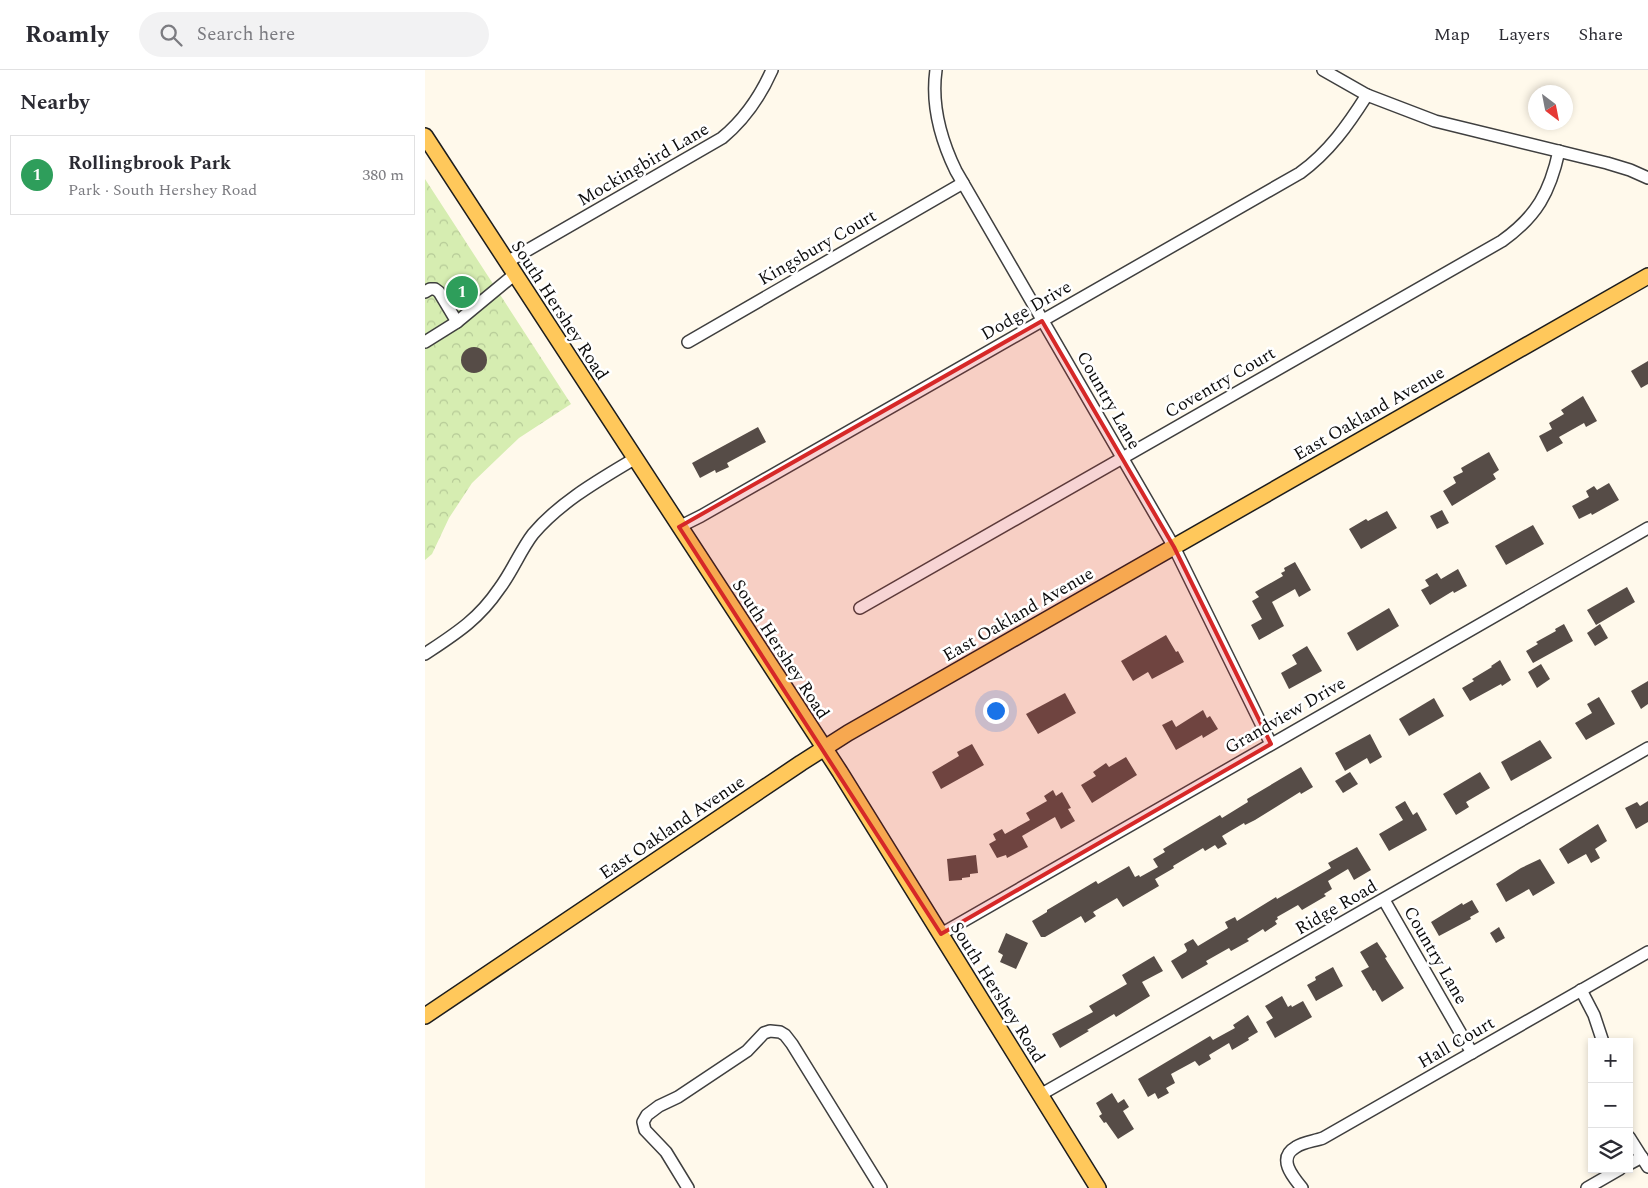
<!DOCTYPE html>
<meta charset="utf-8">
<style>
body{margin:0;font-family:Spectral,serif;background:#f2f2f3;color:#2b2b33}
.controls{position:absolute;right:15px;bottom:15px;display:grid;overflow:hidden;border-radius:0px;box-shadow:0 2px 8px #0003}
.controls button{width:45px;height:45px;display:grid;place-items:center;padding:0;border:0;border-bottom:1px solid #e1e1e2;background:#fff;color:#2b2b33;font:25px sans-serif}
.compass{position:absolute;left:1103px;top:15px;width:45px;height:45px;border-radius:50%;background:#fff;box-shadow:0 2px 8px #0003;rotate:148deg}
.you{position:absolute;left:570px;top:640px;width:18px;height:18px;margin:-12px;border:4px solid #fff;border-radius:50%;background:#1a73e8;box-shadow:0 0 0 8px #1a73e833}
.badge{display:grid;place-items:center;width:32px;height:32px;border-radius:50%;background:#c91730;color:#fff;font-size:16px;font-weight:700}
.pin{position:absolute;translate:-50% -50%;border:2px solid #fff;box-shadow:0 1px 5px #0006}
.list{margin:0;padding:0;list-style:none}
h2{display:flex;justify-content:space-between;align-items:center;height:65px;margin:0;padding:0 20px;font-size:21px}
h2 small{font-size:16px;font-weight:400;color:#7c7c81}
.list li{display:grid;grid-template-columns:32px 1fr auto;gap:15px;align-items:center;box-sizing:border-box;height:80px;margin:0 10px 10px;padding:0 10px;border:1px solid #e1e1e2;border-radius:0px}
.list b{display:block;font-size:19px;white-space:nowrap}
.list p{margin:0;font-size:16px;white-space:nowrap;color:#7c7c81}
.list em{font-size:16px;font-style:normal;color:#7c7c81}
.icon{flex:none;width:28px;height:28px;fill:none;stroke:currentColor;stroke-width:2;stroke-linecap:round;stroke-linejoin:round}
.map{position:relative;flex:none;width:1223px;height:1118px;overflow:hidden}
header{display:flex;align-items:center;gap:30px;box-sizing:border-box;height:70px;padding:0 25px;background:#fff;border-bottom:1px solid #e1e1e2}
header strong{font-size:24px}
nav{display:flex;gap:28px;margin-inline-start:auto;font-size:18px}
.search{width:350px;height:45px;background:#f2f2f3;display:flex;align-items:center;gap:12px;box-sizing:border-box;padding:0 18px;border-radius:28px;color:#7c7c81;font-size:19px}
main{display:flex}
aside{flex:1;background:#fff}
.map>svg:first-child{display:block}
.park{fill:url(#park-crowns)}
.building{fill:#564c47}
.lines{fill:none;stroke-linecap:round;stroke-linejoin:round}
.minor-casing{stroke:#3f3f3f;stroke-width:14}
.major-casing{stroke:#1d1d1d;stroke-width:18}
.minor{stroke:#fff;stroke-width:11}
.major{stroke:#ffc85b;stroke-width:15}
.marked{fill:#d62828;fill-opacity:0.2;stroke:#d62828;stroke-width:4;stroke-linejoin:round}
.labels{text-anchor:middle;stroke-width:5;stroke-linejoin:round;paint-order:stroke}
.street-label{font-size:18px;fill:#0c0c0c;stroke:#fff}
</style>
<header>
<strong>Roamly</strong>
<div class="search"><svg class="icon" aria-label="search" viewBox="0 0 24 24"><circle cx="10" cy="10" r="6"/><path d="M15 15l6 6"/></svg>Search here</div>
<nav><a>Map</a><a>Layers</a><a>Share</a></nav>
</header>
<main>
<aside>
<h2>Nearby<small></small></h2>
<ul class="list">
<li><span class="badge" style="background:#2e9e5b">1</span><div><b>Rollingbrook Park</b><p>Park · South Hershey Road</p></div><em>380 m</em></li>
</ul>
</aside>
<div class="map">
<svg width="1223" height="1118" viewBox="0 0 1223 1118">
<defs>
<pattern id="park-crowns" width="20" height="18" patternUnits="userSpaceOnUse" patternTransform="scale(1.25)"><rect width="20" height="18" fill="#d6edb1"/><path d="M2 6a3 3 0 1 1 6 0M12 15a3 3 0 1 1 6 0" fill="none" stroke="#b6ca97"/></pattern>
</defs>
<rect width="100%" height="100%" fill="#fff9eb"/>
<polygon class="park" points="0,109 146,334 94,368 47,413 24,448 7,484 0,490"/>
<g class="building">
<circle cx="49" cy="290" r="13"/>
<polygon points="1223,291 1223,314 1216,318 1206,301"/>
<polygon points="1158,326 1172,351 1161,357 1159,353 1134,367 1138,373 1122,382 1114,366 1127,359 1124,353 1139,344 1136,340"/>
<polygon points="333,357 341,372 302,393 304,397 291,403 290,400 275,408 267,393"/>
<polygon points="1064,382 1074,400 1068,404 1071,409 1027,436 1018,421 1031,413 1028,407 1038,402 1036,398"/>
<polygon points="1184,413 1194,430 1167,445 1166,443 1154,449 1147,436 1164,427 1161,421 1169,416 1172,420"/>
<polygon points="1017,440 1024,453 1012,459 1005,446"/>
<polygon points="962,441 972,458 936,479 924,459 941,449 943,451"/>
<polygon points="1108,455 1119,474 1081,495 1070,476"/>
<polygon points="870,492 886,520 874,527 870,519 847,532 859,556 834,570 826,555 837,549 827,531 834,527 830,522 858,506 856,503 860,501 859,498"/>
<polygon points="1033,499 1042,516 1029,523 1028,521 1005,535 996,520 1004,516 1000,510 1012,503 1016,509"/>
<polygon points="1202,517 1210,532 1171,555 1162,540"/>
<polygon points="964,538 974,556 932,581 922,563"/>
<polygon points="1139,554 1148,571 1108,593 1101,581 1113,574 1111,572 1131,561 1130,559"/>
<polygon points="1175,554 1183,568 1170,576 1162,563"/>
<polygon points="741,565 751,582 753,581 759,592 727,609 723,602 708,611 696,591"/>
<polygon points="882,576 897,601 864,619 856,603 872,594 867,585"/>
<polygon points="1075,590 1086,610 1077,616 1076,614 1045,631 1037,618 1049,611 1047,609 1067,597 1066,596"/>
<polygon points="1116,594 1125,609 1112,618 1103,602"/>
<polygon points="1223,611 1223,634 1216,639 1206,621"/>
<polygon points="640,623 651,643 613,664 601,644"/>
<polygon points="1174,627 1190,654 1161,670 1150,653 1167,643 1162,634"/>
<polygon points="1009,628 1019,646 984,666 974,649"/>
<polygon points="778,640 782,648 785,646 793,659 778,668 777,665 751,680 737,655 747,650 751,657"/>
<polygon points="945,664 957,687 945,694 942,688 920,701 910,683"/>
<polygon points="1115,670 1127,688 1086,711 1076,692"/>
<polygon points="547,674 559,695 516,719 507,702 534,686 532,682"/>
<polygon points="701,687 712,705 667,733 656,715 671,706 668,702 681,693 684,697"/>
<polygon points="876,697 888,717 876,724 875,722 830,750 820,755 819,753 797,766 802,774 793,779 790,775 780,781 778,778 748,796 749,798 730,809 734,816 698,837 692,828 668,842 671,846 660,853 656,846 620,867 616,867 607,851 622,842 622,840 671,811 673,814 704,796 710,807 714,805 715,807 733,797 728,789 740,782 738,779 795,745 797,748 823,732 822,729"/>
<polygon points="925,702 933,714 918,723 910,711"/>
<polygon points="1055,702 1065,718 1041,732 1044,737 1031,745 1018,724"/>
<polygon points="628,720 631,726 637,722 646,738 643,739 650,751 636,759 630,747 597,766 603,777 582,788 581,785 572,788 564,774 571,770 568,764 577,759 580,764 605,750 601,743 622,731 619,726"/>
<polygon points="980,731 988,745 992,742 1002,760 964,781 954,764 978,750 970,737"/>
<polygon points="1223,731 1223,752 1211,759 1200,738 1212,732 1215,736"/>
<polygon points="1173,754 1182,771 1170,779 1175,788 1166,793 1161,784 1143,794 1134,779"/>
<polygon points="932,777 946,800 929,810 923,799 903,811 907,819 899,824 901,826 877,840 873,835 852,847 853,849 850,851 852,854 840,862 838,859 822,869 824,871 806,881 804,878 781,891 783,894 757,909 746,891 761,882 762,880 759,874 768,869 773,876 803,858 800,852 810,847 812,851 851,827 852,829 906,798 903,793"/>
<polygon points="551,785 553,803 545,804 545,807 537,808 537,810 524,811 522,789"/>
<polygon points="1115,789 1130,813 1108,826 1104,819 1081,832 1071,814 1096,798"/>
<polygon points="1047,830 1054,842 1045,847 1046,849 1014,866 1006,852 1037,833 1038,835"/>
<polygon points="1074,857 1080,868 1071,873 1065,863"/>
<polygon points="581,863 603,873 591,899 575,892 578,885 573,882"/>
<polygon points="952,872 962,887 960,888 979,918 957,932 950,920 948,921 936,901 944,897 935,882"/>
<polygon points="729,886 738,901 717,912 725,926 691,947 689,944 662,960 664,961 635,978 627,964 668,942 664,936 702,914 697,905"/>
<polygon points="908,897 918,916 891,931 882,915 891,910 890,907"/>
<polygon points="857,926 863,937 866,935 867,937 878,931 887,947 850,968 841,952 848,948 840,936"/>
<polygon points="823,945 833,962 823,968 824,970 807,980 804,973 784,985 786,989 774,996 770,991 746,1004 750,1013 741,1018 744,1023 733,1029 730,1023 723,1027 713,1009 785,966 788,970 810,958 808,955"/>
<polygon points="687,1023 693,1033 699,1029 704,1037 698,1041 709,1059 693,1069 681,1052 679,1053 674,1046 677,1044 671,1033"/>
</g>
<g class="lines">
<g class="minor-casing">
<g id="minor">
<path d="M511 0C506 35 516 70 531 101L749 477 846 674"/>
<polyline points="898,0 942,25 1010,51 1182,93 1205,100 1223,108"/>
<path d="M82 192 297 68C320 49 335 27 347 0"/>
<polyline points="0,222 5,219 10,219 14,222 32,252"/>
<polyline points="0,272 32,252 90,204"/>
<polyline points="263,272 538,113"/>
<path d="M254 457 276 446 875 103C904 82 923 55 942 25"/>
<path d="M435 538 1077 171C1112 146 1125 122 1134 81"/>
<path d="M0 584C30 564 53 550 74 519 87 502 95 481 108 464 135 432 174 410 209 389"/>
<polyline points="959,830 1047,983"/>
<polyline points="516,864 1223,458"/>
<polyline points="1156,920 1169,945 1178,972"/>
<polyline points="615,1025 1223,678"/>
<polyline points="1204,1067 1223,1097"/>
<polyline points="1204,1094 1217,1087"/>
<polyline points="263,1118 241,1082 220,1060 218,1052 222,1045 234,1036 253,1027 322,981 339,963 345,961 355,962 360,965 367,974 456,1118"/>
<path d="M877 1118C867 1106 852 1088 871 1077 878 1072 890 1071 898 1068L1223 882"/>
<polyline points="1162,1118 1195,1099"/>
</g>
</g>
<g class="major-casing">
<g id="major">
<polyline points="0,66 415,702 673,1118"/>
<polyline points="0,946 376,693 423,663 1223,206"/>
</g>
</g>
<use href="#minor" class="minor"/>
<use href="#major" class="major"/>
</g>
<path class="marked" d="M617 251 749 477 846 674 516 864 254 457Z"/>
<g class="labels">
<g class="street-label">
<text transform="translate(218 94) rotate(-30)" y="6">Mockingbird Lane</text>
<text transform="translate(392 177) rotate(-30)" y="6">Kingsbury Court</text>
<text transform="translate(135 240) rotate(57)" y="6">South Hershey Road</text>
<text transform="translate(601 240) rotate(-30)" y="6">Dodge Drive</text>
<text transform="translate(795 312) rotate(-30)" y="6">Coventry Court</text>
<text transform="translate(684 330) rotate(60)" y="6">Country Lane</text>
<text transform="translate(944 343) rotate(-30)" y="6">East Oakland Avenue</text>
<text transform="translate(593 544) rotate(-30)" y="6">East Oakland Avenue</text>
<text transform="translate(356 579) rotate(57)" y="6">South Hershey Road</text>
<text transform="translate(860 645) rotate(-30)" y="6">Grandview Drive</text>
<text transform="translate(247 757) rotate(-34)" y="6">East Oakland Avenue</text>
<text transform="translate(911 837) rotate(-30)" y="6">Ridge Road</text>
<text transform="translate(1011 885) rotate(60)" y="6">Country Lane</text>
<text transform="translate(573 922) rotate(58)" y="6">South Hershey Road</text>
<text transform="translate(1031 972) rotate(-30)" y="6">Hall Court</text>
</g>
</g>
</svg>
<div class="controls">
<button>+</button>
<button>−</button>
<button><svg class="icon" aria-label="layers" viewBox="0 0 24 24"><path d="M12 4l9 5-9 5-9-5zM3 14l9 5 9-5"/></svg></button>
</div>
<svg class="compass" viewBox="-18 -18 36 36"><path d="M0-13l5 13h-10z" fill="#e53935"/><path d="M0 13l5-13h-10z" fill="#7c7c81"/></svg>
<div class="you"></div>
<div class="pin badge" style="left:37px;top:222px;background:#2e9e5b">1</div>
</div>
</main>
